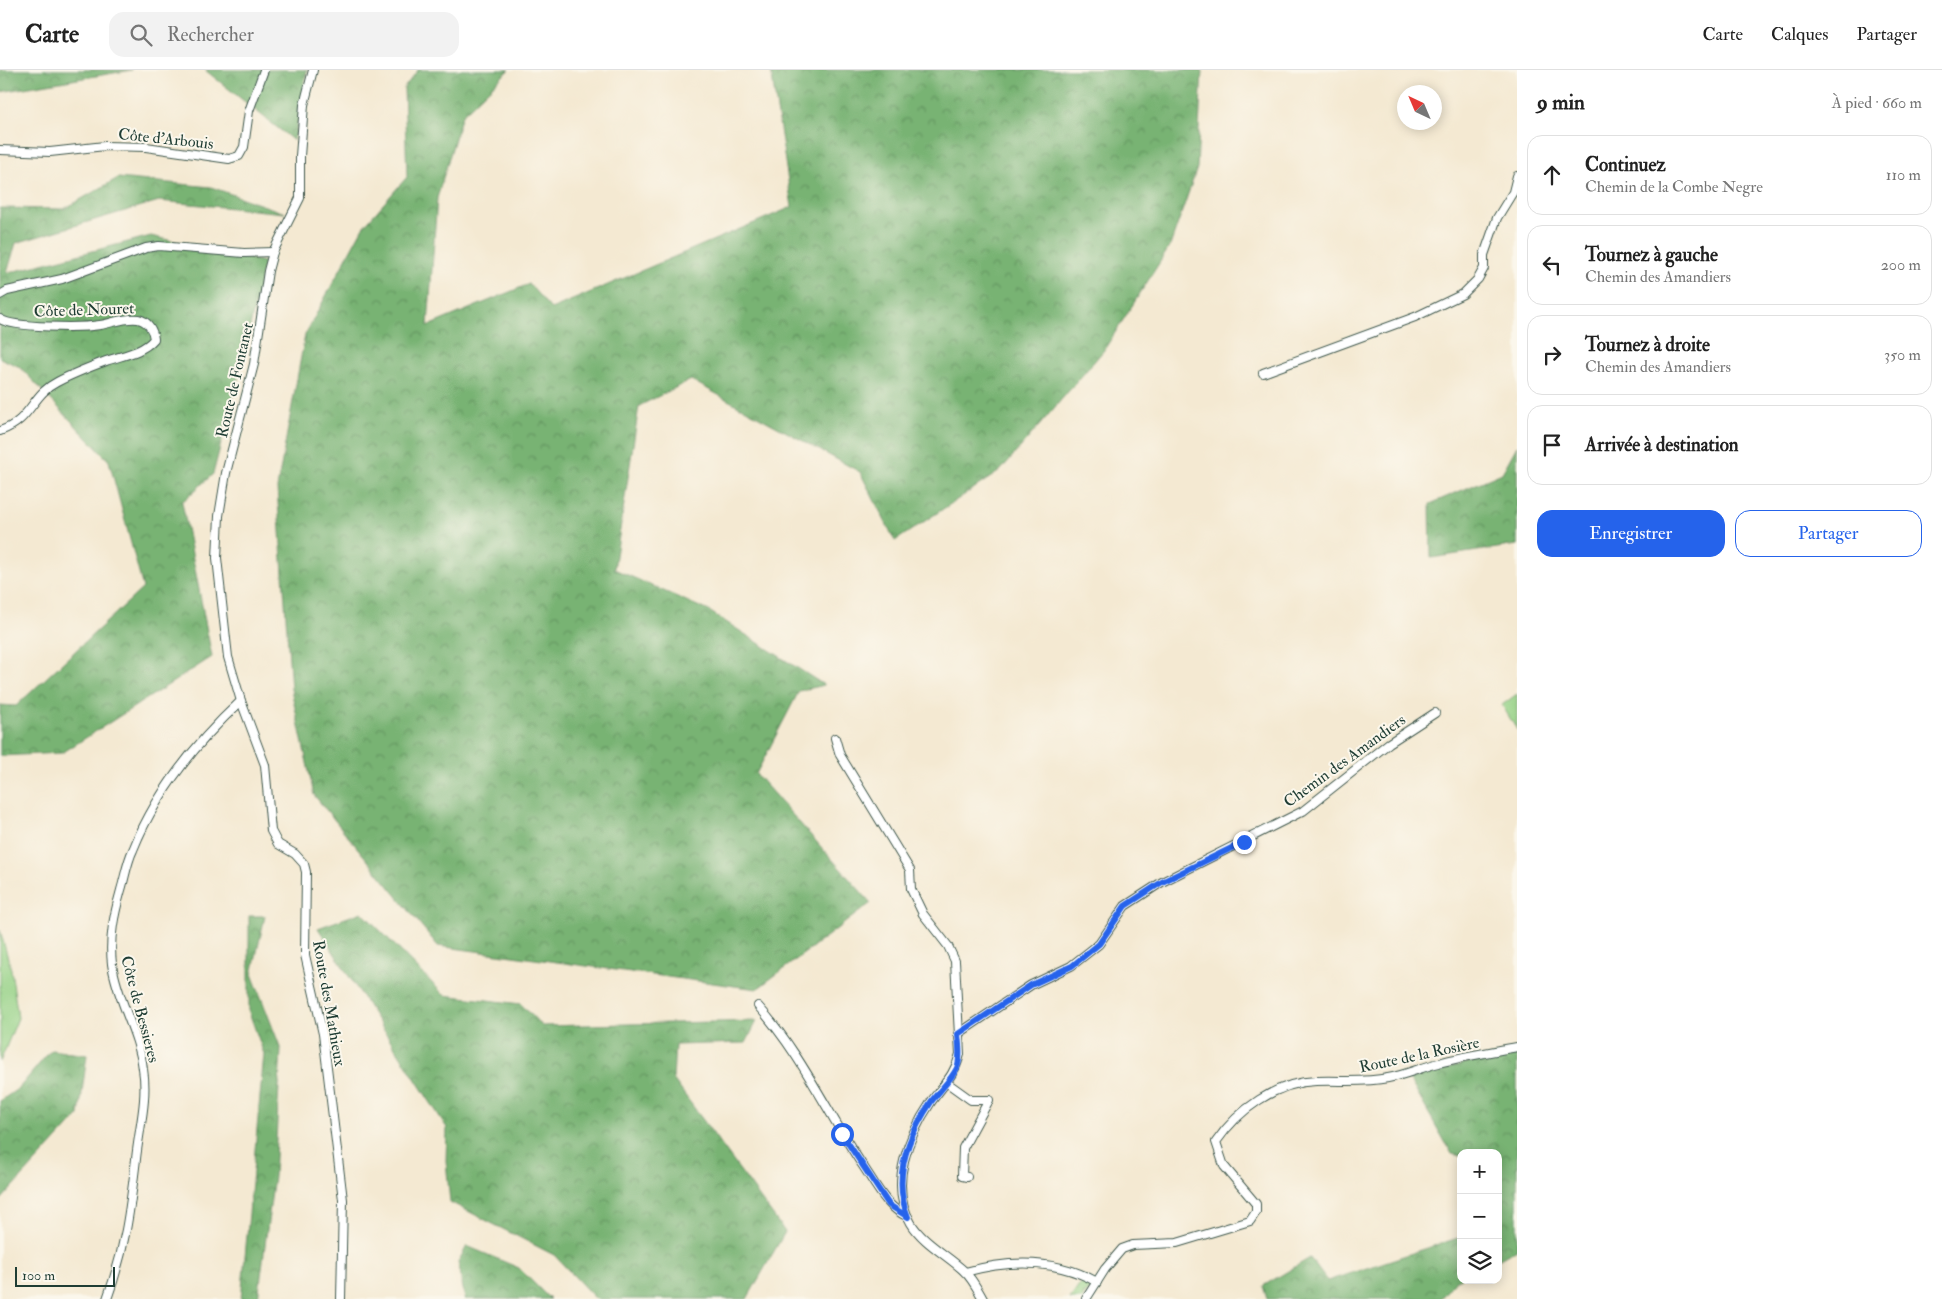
<!DOCTYPE html>
<html lang="fr">
<meta charset="utf-8">
<style>
body{margin:0;font-family:"IM FELL Double Pica",serif;background:#f2f2f2;color:#222}
.controls{position:absolute;right:15px;bottom:15px;display:grid;overflow:hidden;border-radius:10px;box-shadow:0 2px 12px #0003}
.controls button{width:45px;height:45px;display:grid;place-items:center;padding:0;border:0;border-bottom:1px solid #e0e0e0;background:#fff;color:#222;font:25px sans-serif}
.compass{position:absolute;left:1397px;top:15px;width:45px;height:45px;border-radius:50%;background:#fff;box-shadow:0 2px 12px #0003;rotate:316deg}
.scale{position:absolute;left:15px;bottom:12px;width:100px;box-sizing:border-box;padding-left:5px;border:2px solid #1f3d34;border-top:0;font-size:14px;line-height:18px;white-space:nowrap;color:#1f3d34;-webkit-text-stroke:4px #fbf7ec;paint-order:stroke}
.stop{position:absolute;width:15px;height:15px;margin:-11px;border:4px solid #2563eb;border-radius:50%;background:#fff}
.stop.end{background:#2563eb;border-color:#fff;box-shadow:0 1px 5px #0008}
.list{margin:0;padding:0;list-style:none}
h2{display:flex;justify-content:space-between;align-items:center;height:65px;margin:0;padding:0 20px;font-size:21px}
h2 small{font-size:16px;font-weight:400;color:#767676}
.list li{display:grid;grid-template-columns:32px 1fr auto;gap:15px;align-items:center;box-sizing:border-box;height:80px;margin:0 10px 10px;padding:0 10px;border:1px solid #e0e0e0;border-radius:15px}
.list b{display:block;font-size:19px;white-space:nowrap}
.list p{margin:0;font-size:16px;white-space:nowrap;color:#767676}
.list em{font-size:16px;font-style:normal;color:#767676}
.actions{display:flex;gap:10px;padding:15px 20px}
.actions a{flex:1;padding:11px 0;border:1px solid #2563eb;border-radius:15px;text-align:center;font-size:18px;color:#2563eb}
.actions .main{background:#2563eb;color:#fff}
.icon{flex:none;width:28px;height:28px;fill:none;stroke:currentColor;stroke-width:2;stroke-linecap:round;stroke-linejoin:round}
.map{position:relative;flex:none;width:1517px;height:1229px;overflow:hidden}
header{display:flex;align-items:center;gap:30px;box-sizing:border-box;height:70px;padding:0 25px;background:#fff;border-bottom:1px solid #e0e0e0}
header strong{font-size:24px}
nav{display:flex;gap:28px;margin-inline-start:auto;font-size:18px}
.search{width:350px;height:45px;background:#f2f2f2;display:flex;align-items:center;gap:12px;box-sizing:border-box;padding:0 18px;border-radius:15px;color:#767676;font-size:19px}
main{display:flex}
aside{flex:1;background:#fff}
.map>svg:first-child{display:block}
.grass{fill:#95d186;stroke:#5a875d}
.forest{fill:url(#forest-crowns);stroke:#4c7854}
.cemetery{fill:url(#cemetery-stones);stroke:#5a875d}
.lines{fill:none;stroke-linecap:round;stroke-linejoin:round}
.street-casing{stroke:#3f574c;stroke-width:10}
.street{stroke:#fff;stroke-width:8}
.route{stroke:#2563eb;stroke-width:6}
.labels{text-anchor:middle;stroke-width:4;stroke-linejoin:round;paint-order:stroke}
.street-label{font-size:16px;fill:#1f3d34;stroke:#fbf7ec}
</style>
<header>
<strong>Carte</strong>
<div class="search"><svg class="icon" aria-label="search" viewBox="0 0 24 24"><circle cx="10" cy="10" r="6"/><path d="M15 15l6 6"/></svg>Rechercher</div>
<nav><a>Carte</a><a>Calques</a><a>Partager</a></nav>
</header>
<main>
<div class="map">
<svg width="1517" height="1229" viewBox="0 0 1517 1229">
<defs>
<pattern id="forest-crowns" width="20" height="18" patternUnits="userSpaceOnUse" patternTransform="scale(1.25)"><rect width="20" height="18" fill="#78b373"/><path d="M2 6a3 3 0 1 1 6 0M12 15a3 3 0 1 1 6 0" fill="none" stroke="#62935f"/></pattern>
<pattern id="cemetery-stones" width="16" height="16" patternUnits="userSpaceOnUse" patternTransform="scale(1.25)"><rect width="16" height="16" fill="#95d186"/><path d="M2 7V4a2 2 0 0 1 4 0v3zM10 15v-3a2 2 0 0 1 4 0v3z" fill="#79ab6e"/></pattern>
</defs>
<rect width="100%" height="100%" fill="#fbf7ec"/>
<filter id="ink" filterUnits="userSpaceOnUse"><feTurbulence type="fractalNoise" baseFrequency=".02" numOctaves="2"/><feDisplacementMap in="SourceGraphic" scale="10" xChannelSelector="R" yChannelSelector="G"/><feConvolveMatrix kernelMatrix="1 2 1 2 8 2 1 2 1" color-interpolation-filters="sRGB"/></filter>
<filter id="wash" filterUnits="userSpaceOnUse"><feTurbulence type="fractalNoise" baseFrequency=".0096" numOctaves="4" result="noise"/><feDisplacementMap in="SourceGraphic" scale="20" xChannelSelector="R" yChannelSelector="G"/><feGaussianBlur stdDeviation="1.12" result="paint"/><feColorMatrix in="noise" values="0 0 0 0 0 0 0 0 0 0 0 0 0 0 0 0 0 1.4 0 .05"/><feComposite in="paint" operator="in"/></filter>
<g filter="url(#wash)">
<rect width="100%" height="100%" fill="#f4e9d2"/>
<g class="grass">
<polygon points="1517,624 1517,660 1502,635"/>
<polygon points="0,860 11,899 18,948 0,992"/>
</g>
<g class="forest">
<polygon points="0,0 132,0 0,22"/>
<polygon points="205,0 307,0 294,71"/>
<polygon points="418,0 509,0 462,45 437,128 428,256 529,214 551,239 792,137 771,0 1202,0 1197,98 1170,176 1104,280 1000,401 895,471 860,402 691,310 639,336 614,499 709,541 824,615 799,621 756,704 871,833 757,919 438,876 314,725 291,619 277,418 305,265 363,157 407,107 404,18"/>
<polygon points="118,108 211,117 285,143 159,131 16,173 7,203 151,166 264,192 243,289 213,404 182,432 212,587 62,683 0,686 0,635 16,636 143,518 109,391 20,297 0,288 0,138 64,139"/>
<polygon points="1517,376 1517,475 1431,488 1430,434 1502,403"/>
<polygon points="362,842 444,925 521,934 542,956 757,951 746,973 675,975 673,1009 785,1162 747,1229 596,1229 554,1185 450,1132 446,1091 447,1058 318,858"/>
<polygon points="249,846 265,846 252,904 281,979 274,1106 258,1229 241,1229 264,984 249,942"/>
<polygon points="51,980 87,985 79,1045 0,1131 0,1031 19,1018"/>
<polygon points="1517,980 1517,1179 1498,1190 1500,1144 1498,1141 1498,1083 1461,1083 1461,1086 1452,1084 1409,1009"/>
<polygon points="1461,1167 1461,1208 1456,1210 1440,1229 1267,1229 1263,1216 1310,1188 1327,1211"/>
<polygon points="467,1176 519,1198 550,1229 465,1229 458,1192"/>
</g>
<polygon class="cemetery" points="1085,1207 1093,1212 1082,1229 1070,1229"/>
</g>
<g filter="url(#ink)">
<g class="lines">
<g class="street-casing">
<g id="street">
<polyline points="313,0 304,35 300,86 300,128 273,182 268,201 254,294 226,403 219,446 217,488 228,587 241,631 265,695 271,761 278,774 295,784 304,794 306,802 305,885 323,964 343,1130 341,1229"/>
<polyline points="0,80 50,82 105,76 146,77 229,89 239,86 244,77 249,41 264,0"/>
<polyline points="0,225 7,221 62,209 146,178 159,176 244,183 273,182"/>
<path d="M0 249C13 258 83 258 100 255 112 253 126 247 138 249 148 251 153 260 154 269 142 283 123 285 106 291 90 297 72 304 57 312 31 325 32 350 0 361"/>
<polyline points="1263,303 1415,247 1463,224 1478,209 1484,198 1484,185 1497,148 1513,122 1517,106"/>
<path d="M835 668 840 685 910 800 911 819 923 844 948 876 955 891 960 984C955 1005 943 1015 931 1032 909 1065 888 1114 911 1153 923 1173 947 1185 964 1201 972 1208 978 1220 983 1229"/>
<path d="M758 936C800 982 827 1042 861 1093 875 1113 885 1137 908 1147"/>
<polyline points="958,964 1031,915 1071,896 1099,874 1125,836 1162,812 1303,741 1389,673 1435,643"/>
<polyline points="946,1012 971,1030 989,1030 963,1078 962,1106 967,1107"/>
<path d="M965 1202C1009 1190 1056 1189 1097 1212"/>
<path d="M107 1229C125 1180 130 1140 136 1089 139 1059 148 1029 143 999 139 963 117 930 112 894 109 868 114 845 121 820 125 807 127 792 133 780 156 722 196 673 241 631"/>
<path d="M1086 1229 1105 1199 1122 1179 1133 1175 1177 1173 1250 1151 1256 1142V1134L1224 1096 1216 1072C1238 1040 1276 1012 1316 1011 1341 1010 1363 1013 1388 1008 1405 1005 1422 997 1439 993 1464 986 1491 982 1517 977"/>
</g>
</g>
<use href="#street" class="street"/>
</g>
</g>
<g class="lines" filter="url(#ink)">
<path class="route" d="M842 1064 889 1135 908 1147C892 1107 908 1066 931 1032 939 1021 951 1010 957 998 961 988 959 975 958 964L1031 915 1072 896 1099 874 1125 836 1162 812 1244 772"/>
</g>
<g class="labels">
<g class="street-label">
<text transform="translate(166 68) rotate(6)" y="6">Côte d'Arbouis</text>
<text transform="translate(84 239) rotate(-2)" y="6">Côte de Nouret</text>
<text transform="translate(234 310) rotate(-77)" y="6">Route de Fontanet</text>
<text transform="translate(1344 690) rotate(-36)" y="6">Chemin des Amandiers</text>
<text transform="translate(330 933) rotate(80)" y="6">Route des Mathieux</text>
<text transform="translate(141 939) rotate(75)" y="6">Côte de Bessieres</text>
<text transform="translate(1419 984) rotate(-12)" y="6">Route de la Rosière</text>
</g>
</g>
</svg>
<div class="controls">
<button>+</button>
<button>−</button>
<button><svg class="icon" aria-label="layers" viewBox="0 0 24 24"><path d="M12 4l9 5-9 5-9-5zM3 14l9 5 9-5"/></svg></button>
</div>
<svg class="compass" viewBox="-18 -18 36 36"><path d="M0-13l5 13h-10z" fill="#e53935"/><path d="M0 13l5-13h-10z" fill="#767676"/></svg>
<div class="scale">100 m</div>
<div class="stop" style="left:842px;top:1064px"></div>
<div class="stop end" style="left:1244px;top:772px"></div>
</div>
<aside>
<h2>9 min<small>À pied · 660 m</small></h2>
<ul class="list">
<li><svg class="icon" aria-label="ahead" viewBox="0 0 24 24"><path d="M12 20V5M6 11l6-6 6 6"/></svg><div><b>Continuez</b><p>Chemin de la Combe Negre</p></div><em>110 m</em></li>
<li><svg class="icon" aria-label="left" viewBox="0 0 24 24"><path d="M17 20v-9H6M10 6l-5 5 5 5"/></svg><div><b>Tournez à gauche</b><p>Chemin des Amandiers</p></div><em>200 m</em></li>
<li><svg class="icon" aria-label="right" viewBox="0 0 24 24"><path d="M7 20v-9h11M14 6l5 5-5 5"/></svg><div><b>Tournez à droite</b><p>Chemin des Amandiers</p></div><em>350 m</em></li>
<li><svg class="icon" aria-label="arrive" viewBox="0 0 24 24"><path d="M6 21V4h12l-3 4 3 4H6"/></svg><div><b>Arrivée à destination</b></div></li>
</ul>
<div class="actions"><a class="main">Enregistrer</a><a>Partager</a></div>
</aside>
</main>
